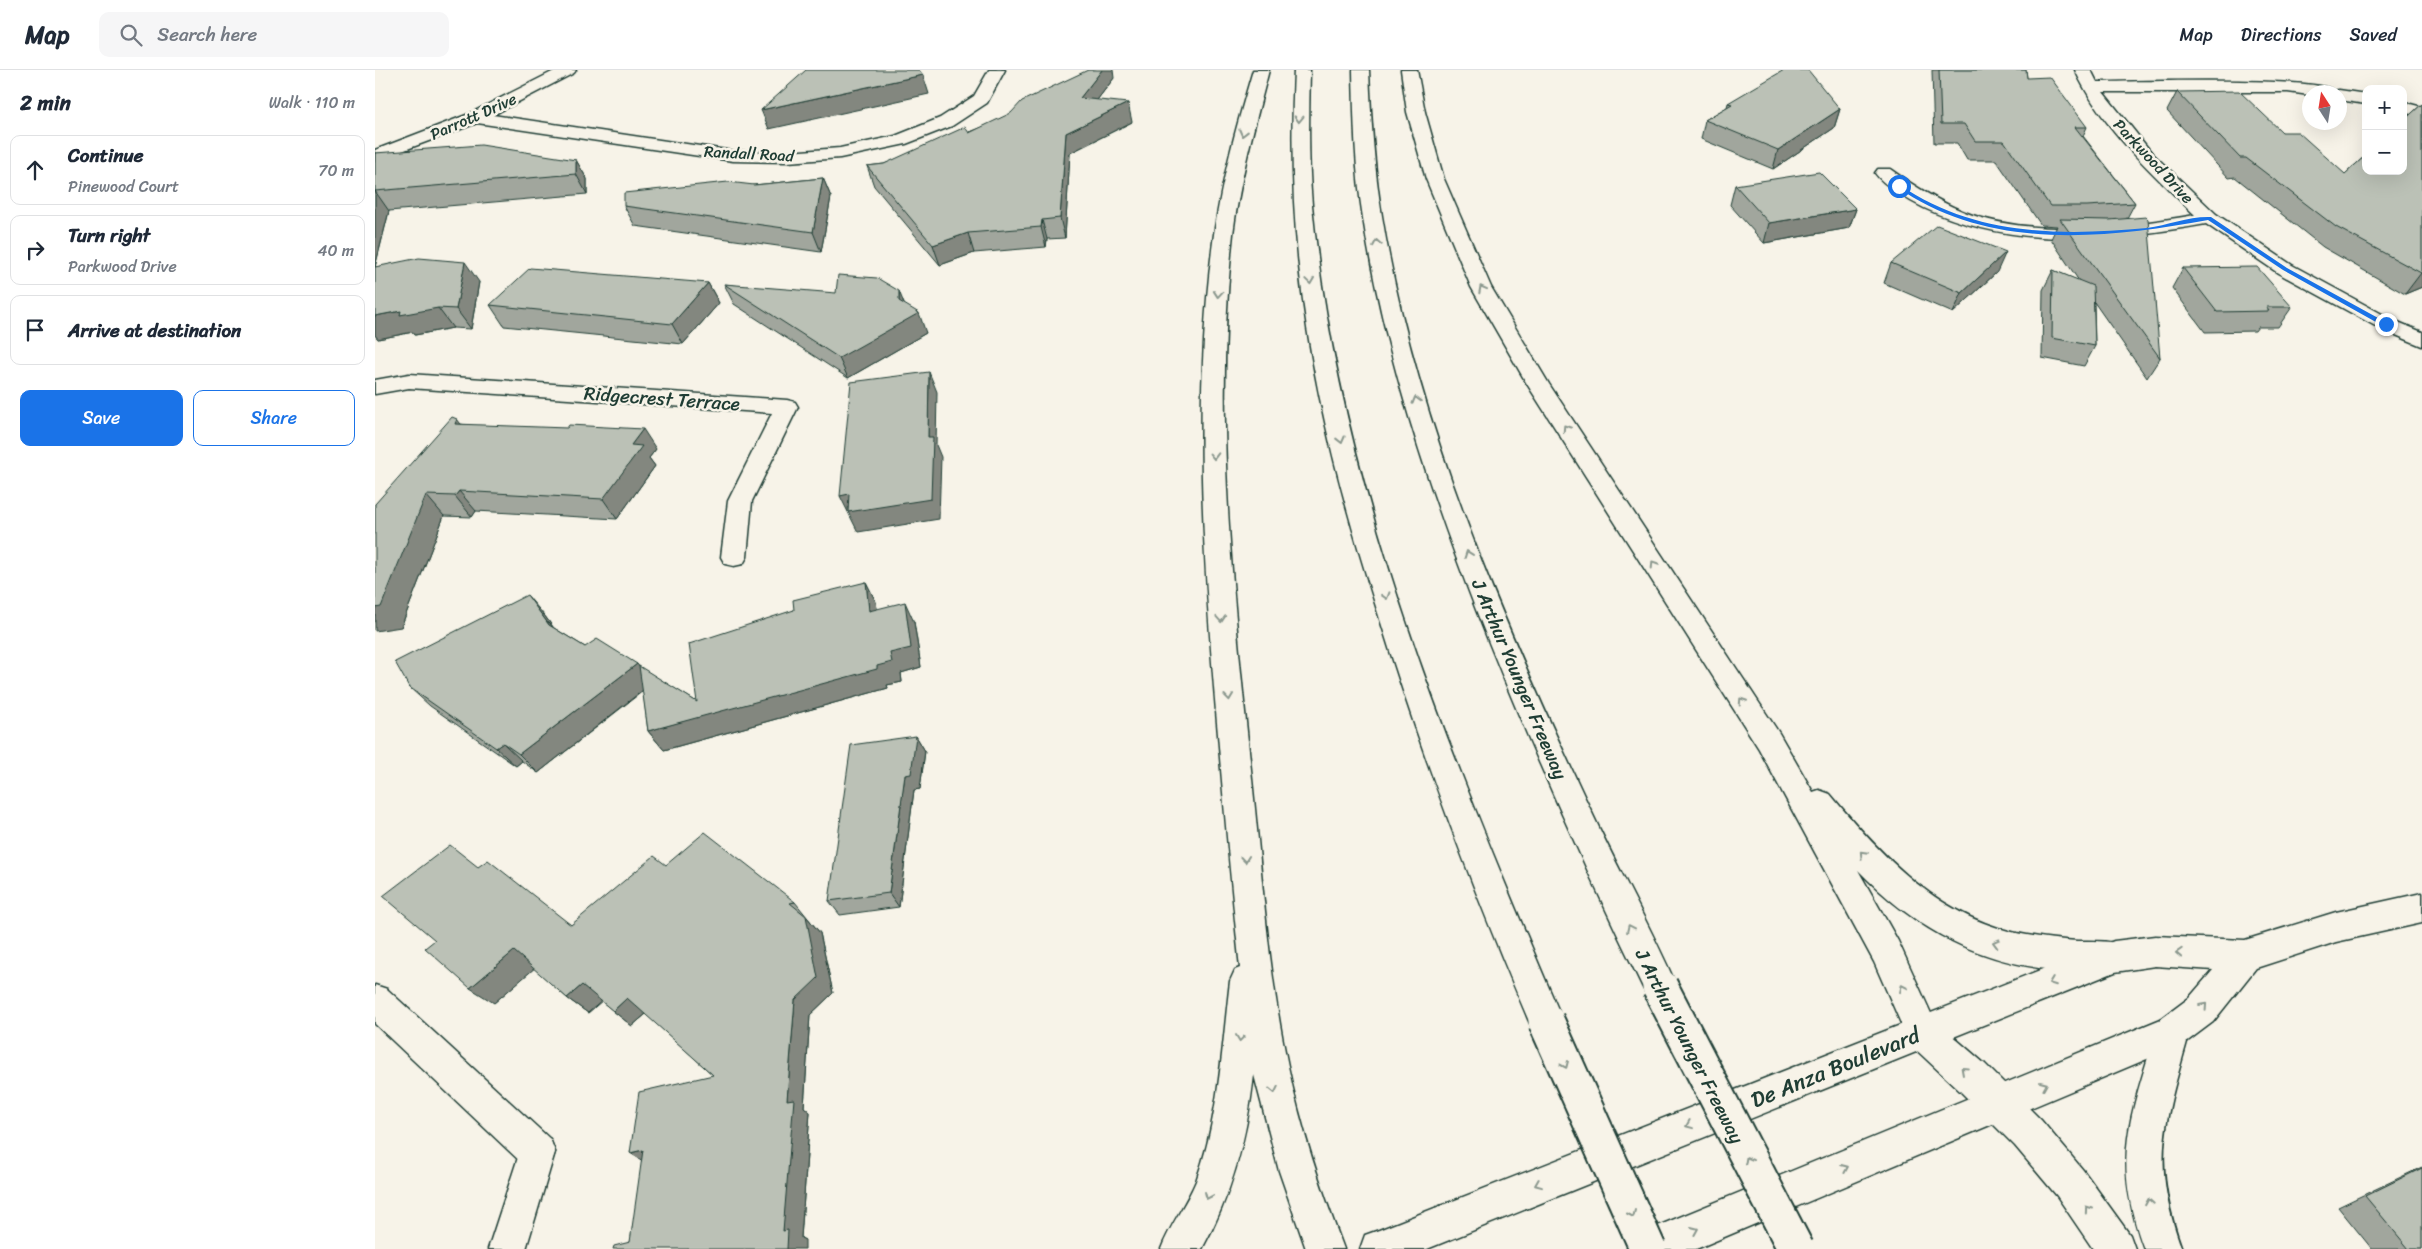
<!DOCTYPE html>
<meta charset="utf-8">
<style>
body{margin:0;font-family:Sriracha,sans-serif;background:#f6f6f7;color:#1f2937}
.controls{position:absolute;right:15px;top:15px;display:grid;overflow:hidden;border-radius:10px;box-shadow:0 5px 20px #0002}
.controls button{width:45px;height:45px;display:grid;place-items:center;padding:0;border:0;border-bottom:1px solid #e0e1e3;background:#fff;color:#1f2937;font:25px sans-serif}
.compass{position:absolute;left:1927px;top:15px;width:45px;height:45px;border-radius:50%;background:#fff;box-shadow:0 5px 20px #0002;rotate:348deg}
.stop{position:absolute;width:15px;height:15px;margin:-11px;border:4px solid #1a73e8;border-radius:50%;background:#fff}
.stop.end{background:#1a73e8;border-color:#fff;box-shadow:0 1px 5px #0008}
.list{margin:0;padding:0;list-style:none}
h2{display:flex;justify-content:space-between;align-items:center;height:65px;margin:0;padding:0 20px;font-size:21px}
h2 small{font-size:16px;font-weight:400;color:#747a83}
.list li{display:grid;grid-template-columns:32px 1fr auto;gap:15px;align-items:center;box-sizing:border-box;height:70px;margin:0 10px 10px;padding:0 10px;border:1px solid #e0e1e3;border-radius:10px}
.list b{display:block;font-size:19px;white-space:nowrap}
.list p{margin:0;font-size:16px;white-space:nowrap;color:#747a83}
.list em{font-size:16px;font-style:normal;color:#747a83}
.actions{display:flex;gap:10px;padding:15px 20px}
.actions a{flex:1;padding:11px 0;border:1px solid #1a73e8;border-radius:10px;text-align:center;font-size:18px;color:#1a73e8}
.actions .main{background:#1a73e8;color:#fff}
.icon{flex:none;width:28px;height:28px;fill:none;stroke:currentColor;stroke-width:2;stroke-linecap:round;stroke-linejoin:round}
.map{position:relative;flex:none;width:2047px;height:1179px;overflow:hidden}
header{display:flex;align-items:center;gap:30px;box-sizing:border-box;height:70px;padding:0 25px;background:#fff;border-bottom:1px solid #e0e1e3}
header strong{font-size:24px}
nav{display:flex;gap:28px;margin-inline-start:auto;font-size:18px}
.search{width:350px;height:45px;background:#f6f6f7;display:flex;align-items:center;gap:12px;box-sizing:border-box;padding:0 18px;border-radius:10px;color:#747a83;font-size:19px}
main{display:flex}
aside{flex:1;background:#fff}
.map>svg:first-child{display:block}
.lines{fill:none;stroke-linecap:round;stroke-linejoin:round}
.lane-casing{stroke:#1f3d34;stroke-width:3}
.street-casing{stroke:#1f3d34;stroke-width:3}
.secondary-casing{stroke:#1f3d34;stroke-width:3}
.highway-casing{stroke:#1f3d34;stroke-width:3}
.lane{fill:#f7f3e8;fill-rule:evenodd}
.street{fill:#f7f3e8;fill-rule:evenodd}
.secondary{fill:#f7f3e8;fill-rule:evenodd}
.highway{fill:#f7f3e8;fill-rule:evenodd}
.highway-bridge-casing{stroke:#1f3d34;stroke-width:39;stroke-linecap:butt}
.highway-bridge{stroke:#f7f3e8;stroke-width:35}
.wall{fill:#a1a69d;stroke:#1f3d34}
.shaded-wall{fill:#83877f;stroke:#1f3d34}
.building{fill:#bbc1b6;stroke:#1f3d34}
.oneway{stroke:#8b988e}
.route{fill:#1a73e8}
.labels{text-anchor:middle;stroke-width:5;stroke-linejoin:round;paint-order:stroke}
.far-street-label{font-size:16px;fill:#1f3d34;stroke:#f7f3e8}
.street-label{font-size:19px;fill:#1f3d34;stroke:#f7f3e8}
.near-street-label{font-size:22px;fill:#1f3d34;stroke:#f7f3e8}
</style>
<header>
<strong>Map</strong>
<div class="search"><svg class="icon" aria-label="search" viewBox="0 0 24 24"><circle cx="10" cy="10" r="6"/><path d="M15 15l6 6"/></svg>Search here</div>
<nav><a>Map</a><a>Directions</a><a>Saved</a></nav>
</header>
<main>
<aside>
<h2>2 min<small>Walk · 110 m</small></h2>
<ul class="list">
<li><svg class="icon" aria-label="ahead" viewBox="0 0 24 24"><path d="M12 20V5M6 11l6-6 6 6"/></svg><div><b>Continue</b><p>Pinewood Court</p></div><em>70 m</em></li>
<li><svg class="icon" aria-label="right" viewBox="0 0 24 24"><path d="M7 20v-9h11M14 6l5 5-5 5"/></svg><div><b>Turn right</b><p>Parkwood Drive</p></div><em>40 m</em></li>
<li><svg class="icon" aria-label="arrive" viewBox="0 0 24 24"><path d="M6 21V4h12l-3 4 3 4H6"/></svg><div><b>Arrive at destination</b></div></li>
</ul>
<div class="actions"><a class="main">Save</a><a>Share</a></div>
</aside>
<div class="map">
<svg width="2047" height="1179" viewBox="0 0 2047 1179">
<rect width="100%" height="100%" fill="#f7f3e8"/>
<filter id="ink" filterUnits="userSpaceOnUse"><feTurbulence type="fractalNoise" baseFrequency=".02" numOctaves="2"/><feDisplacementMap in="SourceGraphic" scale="10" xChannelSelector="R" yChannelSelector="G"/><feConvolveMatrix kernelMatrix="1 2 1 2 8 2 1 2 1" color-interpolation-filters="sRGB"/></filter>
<g filter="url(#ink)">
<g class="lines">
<g class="lane-casing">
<polygon id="lane" points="162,1064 175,1069 180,1082 151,1179 113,1179 149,1069"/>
</g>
<g class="street-casing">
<g id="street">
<polygon points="181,0 201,0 199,3 118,45 358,81 413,82 465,78 520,66 565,48 599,26 614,0 630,0 612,33 577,56 531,74 465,88 413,92 358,91 102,53 0,91 0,80 94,44"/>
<path d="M1700 0H1716L1722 12C1753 12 1947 6 1959 21L1964 20 1991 24V34L1964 30V22H1934V25L1913 22H1728L1777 83 1841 144 1917 195 2018 250 2047 262V276L2004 258 1903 203 1831 154C1735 171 1639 180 1549 138 1535 131 1509 116 1500 103L1503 99H1515C1539 116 1561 130 1587 141 1654 169 1750 157 1820 145 1775 101 1726 57 1700 0Z"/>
<polygon points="2028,32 2047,37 2047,47 2028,42"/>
<polygon points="34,304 412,330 420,332 423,337 377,431 372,487 368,494 359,496 350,494 346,487 353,431 397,343 34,318 0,324 0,310"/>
<polygon points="0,915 12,919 175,1069 180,1082 175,1095 162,1100 149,1095 0,954"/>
</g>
</g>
<g class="secondary-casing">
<polygon id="secondary" points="2047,823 2047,853 1961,872 1881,898 1838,952 1810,973 1321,1179 1256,1179 1261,1165 1786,949 1814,928 1838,900 1780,896 1740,902 1052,1179 985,1179 990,1165 1004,1160 1739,871 1780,866 1870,870 1961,842"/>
</g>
<g class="highway-casing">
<g id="highway">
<path d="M878 0H894C880 54 865 108 858 164 838 346 858 528 877 709 887 804 893 902 913 996 926 1059 946 1119 969 1179H931L904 1101 879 1005C872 1067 857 1125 827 1179H786C795 1155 811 1135 821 1111 844 1048 847 977 855 911L860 900 865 898C856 817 849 735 842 653 828 490 817 326 839 164 847 108 862 54 878 0Z"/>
<path d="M919 0H935C934 45 933 90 937 135 964 420 1077 690 1188 951L1183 963 1171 968 1159 963C1100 826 1047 686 1003 543 967 430 936 314 924 196 917 130 916 66 919 0Z"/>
<path d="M978 0H994C996 49 999 98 1007 146 1041 355 1129 555 1218 745 1245 803 1277 859 1302 917L1297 928 1285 933 1273 928C1211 801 1153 672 1101 540 1052 413 1009 283 988 148 980 99 979 49 978 0Z"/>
<path d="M1026 0H1042L1050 42 1069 109 1116 217 1174 314 1404 663 1438 722 1444 720 1455 724C1508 788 1566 850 1652 865 1669 868 1685 870 1702 871 1719 871 1735 870 1751 876L1756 887 1751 898C1732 905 1711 902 1690 901 1605 894 1542 861 1483 800L1523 871 1559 950 1610 994 1666 1050 1708 1100 1755 1165 1760 1179H1718L1682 1126 1640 1076 1584 1020 1535 974 1499 892 1384 679 1152 314 1096 217 1051 109 1032 42Z"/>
<path d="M1798 944 1810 949 1815 961C1791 1048 1774 1089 1807 1179H1769C1736 1089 1755 1048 1781 961L1786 949Z"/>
</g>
</g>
<use href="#lane" class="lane"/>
<use href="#street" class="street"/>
<use href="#secondary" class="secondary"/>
<use href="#highway" class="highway"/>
<g class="highway-bridge-casing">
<g id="highway-bridge">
<polyline points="1285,917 1421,1179"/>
<polyline points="1171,951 1273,1179"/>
</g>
</g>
<use href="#highway-bridge" class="highway-bridge"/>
</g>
<g class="wall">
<polygon points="1557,0 1651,0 1652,8 1712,57 1708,66 1760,133 1752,148 1785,288 1772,308 1719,232 1720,276 1709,296 1667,288 1668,220 1678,200 1704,211 1676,169 1682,156 1666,155 1621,90 1592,90 1582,73 1559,73"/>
<polygon points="739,8 722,30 757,52 695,83 690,168 672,169 671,177 599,183 565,195 499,116 492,96 509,94"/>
<polygon points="1802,22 1907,62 1970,104 2047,34 2047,217 2030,224 1948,177 1860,107 1854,108 1792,41"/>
<polygon points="1353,33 1465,39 1459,58 1398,99 1326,69 1330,50 1352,37"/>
<polygon points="0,83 201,90 212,109 212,124 14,141 0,197 104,212 96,259 78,258 40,265 38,262 3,269 0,265"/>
<polygon points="448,108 456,127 446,182 260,156 249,136 379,115"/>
<polygon points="1360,115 1481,139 1474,158 1389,173 1355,135"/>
<polygon points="1516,193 1622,202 1578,243 1509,213"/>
<polygon points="1808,198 1917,237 1903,257 1883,257 1880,261 1830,262 1797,218"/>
<polygon points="333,213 344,233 308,274 129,256 115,235"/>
<polygon points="349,214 529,234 551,263 473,308 359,234"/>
<polygon points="85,354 281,379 274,388 280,396 242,449 101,441 97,447 69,446 26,557 0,434"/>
<polygon points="491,512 501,532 502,539 539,552 546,597 526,603 527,612 512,615 513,618 289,680 273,661 268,621 163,703 147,691 141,696 55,636 34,617 169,545 179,558 210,577 262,594 264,597 322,632 419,540"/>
<polygon points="541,666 550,681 545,719 539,720 524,837 465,845 454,831"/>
<polygon points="291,795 420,832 445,863 458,923 435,945 429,1037 435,1042 426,1168 430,1170 255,1172 338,1005 271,944 257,956 226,931 213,943 192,928 159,898 119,933 60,870 103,797 196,855"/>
<polygon points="2047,1097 2047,1179 1997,1179 1963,1137"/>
</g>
<g class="shaded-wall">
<polygon points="727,0 738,0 739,8 709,47 705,28"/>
<polygon points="548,5 554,24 394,59 386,40"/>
<polygon points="753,33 757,52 695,83 690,168 685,148 691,63"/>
<polygon points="1465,39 1459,58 1398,99 1403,80"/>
<polygon points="201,90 212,109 212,124 201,104"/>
<polygon points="448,108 456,127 446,182 438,162"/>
<polygon points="0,121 14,141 0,197"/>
<polygon points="1481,139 1474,158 1389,173 1394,153"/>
<polygon points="667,150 672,169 671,177 666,157"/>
<polygon points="593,163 599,183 565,195 558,175"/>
<polygon points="1631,182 1622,202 1578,243 1587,223"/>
<polygon points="90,192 104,212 96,259 81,239"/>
<polygon points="2046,203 2047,203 2047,217 2030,224"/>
<polygon points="333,213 344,233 308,274 297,254"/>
<polygon points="524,221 532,241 544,243 551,263 473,308 464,288 524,231"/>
<polygon points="63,238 78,258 40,265 38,262 3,269 0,265 0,246 26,241"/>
<polygon points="554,302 562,322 561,375 566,387 564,449 483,462 465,426 553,367"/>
<polygon points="82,349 98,370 80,354"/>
<polygon points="268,359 281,379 274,388 280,396 242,449 228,429 256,375"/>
<polygon points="84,421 101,441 97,447 80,426"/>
<polygon points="51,425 69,446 26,557 0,561 0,538"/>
<polygon points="491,512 501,532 505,561 494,541"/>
<polygon points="152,525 169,545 191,575 174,555"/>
<polygon points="530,532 539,552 546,597 526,603 527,612 512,615 513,618 289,680 273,661 502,596 515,583"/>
<polygon points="262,594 277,613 163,703 144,684"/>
<polygon points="541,666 550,681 545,719 539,720 524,837 514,823 530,705"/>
<polygon points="128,673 147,691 141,696 121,678"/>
<polygon points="431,846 445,863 458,923 435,945 429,1037 435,1042 426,1168 430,1170 430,1179 412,1179 408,1161 412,1030 420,930"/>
<polygon points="139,881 161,897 119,933 95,918"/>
<polygon points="207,915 228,930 213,943 192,928"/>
<polygon points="252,928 272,943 257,956 238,941"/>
<polygon points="268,1080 276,1096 255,1083"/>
</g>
<g class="building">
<polygon points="431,0 544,0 548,5 386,40"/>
<polygon points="713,0 727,0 705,28 753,33 691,63 685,148 667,150 666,157 593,163 558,175 492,96 509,94 590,57 594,63 636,43 647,31"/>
<polygon points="1409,0 1433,0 1465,39 1403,80 1330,50 1357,34 1353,33"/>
<polygon points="1564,0 1651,0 1652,8 1675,7 1712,57 1700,57 1760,133 1712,136 1675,136 1629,71 1600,71 1589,54 1566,54"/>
<polygon points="1864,21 1907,62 1923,62 1970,104 1991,85 1991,101 2028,101 2028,51 2047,34 2047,203 2046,203 1961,157 1871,88 1865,88 1802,22"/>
<polygon points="106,75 201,90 201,104 0,121 0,122 0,83"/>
<polygon points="1444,102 1481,139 1394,153 1360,115"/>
<polygon points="448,108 438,162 249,136 249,123 353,112 379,115"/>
<polygon points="1771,147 1773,149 1785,288 1685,149 1734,150"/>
<polygon points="1562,155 1631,182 1587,223 1516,193"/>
<polygon points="44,188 90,192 81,239 63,238 25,245 26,241 0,246 0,197"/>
<polygon points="1882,197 1917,237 1891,237 1894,241 1842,242 1808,198"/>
<polygon points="155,198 333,213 297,254 115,235"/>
<polygon points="1678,200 1718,216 1720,276 1677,268"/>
<polygon points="463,205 502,208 524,221 524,231 544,243 464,288 349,214 461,223"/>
<polygon points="554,302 553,367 558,367 556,429 473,442 474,424 465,426 476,312"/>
<polygon points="77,347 82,349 80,354 192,358 194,355 268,359 256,375 267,376 228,429 84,421 80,426 51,425 6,537 0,538 0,434"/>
<polygon points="491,512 494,541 530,532 536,578 515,583 517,592 502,596 502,599 273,661 264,596 322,632 314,574 419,540 418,530"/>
<polygon points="152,525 174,555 210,577 222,569 262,594 144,684 128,673 121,678 34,617 20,592"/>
<polygon points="541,666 536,704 530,705 514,823 454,831 476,675"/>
<polygon points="330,762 420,832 415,833 431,846 443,908 420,930 412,1030 419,1029 408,1161 413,1160 412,1179 238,1179 239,1176 255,1172 268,1080 255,1083 264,1022 338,1005 252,928 238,941 207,915 192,928 139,881 95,918 50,878 60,870 8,826 75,775 103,797 113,790 196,855 279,786 291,795"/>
<polygon points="2047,1098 2047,1179 2034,1179 1990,1126"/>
</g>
<defs><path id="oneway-chevron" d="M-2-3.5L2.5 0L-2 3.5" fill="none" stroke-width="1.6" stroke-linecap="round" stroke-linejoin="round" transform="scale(1.25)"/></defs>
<g class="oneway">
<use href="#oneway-chevron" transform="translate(924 49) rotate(92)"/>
<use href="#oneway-chevron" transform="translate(868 63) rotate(104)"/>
<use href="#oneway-chevron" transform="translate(1002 173) rotate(-100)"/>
<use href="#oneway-chevron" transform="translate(935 211) rotate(82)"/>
<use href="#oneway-chevron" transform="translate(1107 219) rotate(-118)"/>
<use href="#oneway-chevron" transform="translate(843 224) rotate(95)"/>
<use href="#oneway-chevron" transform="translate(1041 330) rotate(-106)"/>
<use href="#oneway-chevron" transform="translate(1191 358) rotate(-123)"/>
<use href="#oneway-chevron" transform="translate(966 370) rotate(76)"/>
<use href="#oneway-chevron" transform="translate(839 386) rotate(89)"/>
<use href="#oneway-chevron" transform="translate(1093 484) rotate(-110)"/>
<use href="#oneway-chevron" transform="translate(1279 494) rotate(-123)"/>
<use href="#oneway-chevron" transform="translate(1011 526) rotate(73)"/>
<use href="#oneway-chevron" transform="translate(846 549) rotate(86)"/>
<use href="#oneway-chevron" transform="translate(854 627) rotate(84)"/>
<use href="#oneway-chevron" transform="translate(1367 631) rotate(-123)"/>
<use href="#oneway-chevron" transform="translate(1488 784) rotate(-134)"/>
<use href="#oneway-chevron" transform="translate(870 789) rotate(84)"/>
<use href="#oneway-chevron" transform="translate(1255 858) rotate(-115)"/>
<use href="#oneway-chevron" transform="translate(1621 873) rotate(-165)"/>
<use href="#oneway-chevron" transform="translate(1804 883) rotate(-177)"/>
<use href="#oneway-chevron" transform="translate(1677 912) rotate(159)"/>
<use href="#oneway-chevron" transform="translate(1528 918) rotate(-115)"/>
<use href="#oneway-chevron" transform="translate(1829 936) rotate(-48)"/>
<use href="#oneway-chevron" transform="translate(865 968) rotate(97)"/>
<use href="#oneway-chevron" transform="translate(1190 995) rotate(66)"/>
<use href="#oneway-chevron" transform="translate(1589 1000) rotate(-138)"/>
<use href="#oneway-chevron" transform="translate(1669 1015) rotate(-23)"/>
<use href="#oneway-chevron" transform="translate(899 1020) rotate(78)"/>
<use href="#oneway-chevron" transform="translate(1314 1055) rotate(158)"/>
<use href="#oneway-chevron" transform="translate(1373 1090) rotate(-118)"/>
<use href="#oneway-chevron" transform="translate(1470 1098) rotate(-23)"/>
<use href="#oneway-chevron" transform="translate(1163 1114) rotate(158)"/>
<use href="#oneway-chevron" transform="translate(833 1126) rotate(114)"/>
<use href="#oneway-chevron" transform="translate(1774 1132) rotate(-100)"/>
<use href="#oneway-chevron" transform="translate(1713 1139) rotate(-125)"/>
<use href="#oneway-chevron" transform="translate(1257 1144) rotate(66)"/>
<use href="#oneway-chevron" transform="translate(1320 1160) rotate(-23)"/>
</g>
</g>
<path class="route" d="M1522 115H1525C1599 166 1686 166 1772 158 1793 155 1815 146 1836 147L1912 198 2014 254 2008 256 1908 200 1833 150C1729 169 1613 181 1522 117Z"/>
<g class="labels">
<g class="far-street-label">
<text transform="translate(98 46) rotate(-24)" y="6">Parrott Drive</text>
<text transform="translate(374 83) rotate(3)" y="6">Randall Road</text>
<text transform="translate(1779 91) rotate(47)" y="6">Parkwood Drive</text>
</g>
<g class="street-label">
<text transform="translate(287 328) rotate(4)" y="7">Ridgecrest Terrace</text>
<text transform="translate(1145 609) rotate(67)" y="7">J Arthur Younger Freeway</text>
<text transform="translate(1315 976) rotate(63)" y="7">J Arthur Younger Freeway</text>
</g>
<g class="near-street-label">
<text transform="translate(1460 997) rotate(-22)" y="8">De Anza Boulevard</text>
</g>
</g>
</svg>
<div class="controls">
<button>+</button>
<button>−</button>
</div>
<svg class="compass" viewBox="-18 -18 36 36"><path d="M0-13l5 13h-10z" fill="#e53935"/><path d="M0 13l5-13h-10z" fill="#747a83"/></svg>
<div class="stop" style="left:1524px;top:116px"></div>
<div class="stop end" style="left:2011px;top:254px"></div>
</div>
</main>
